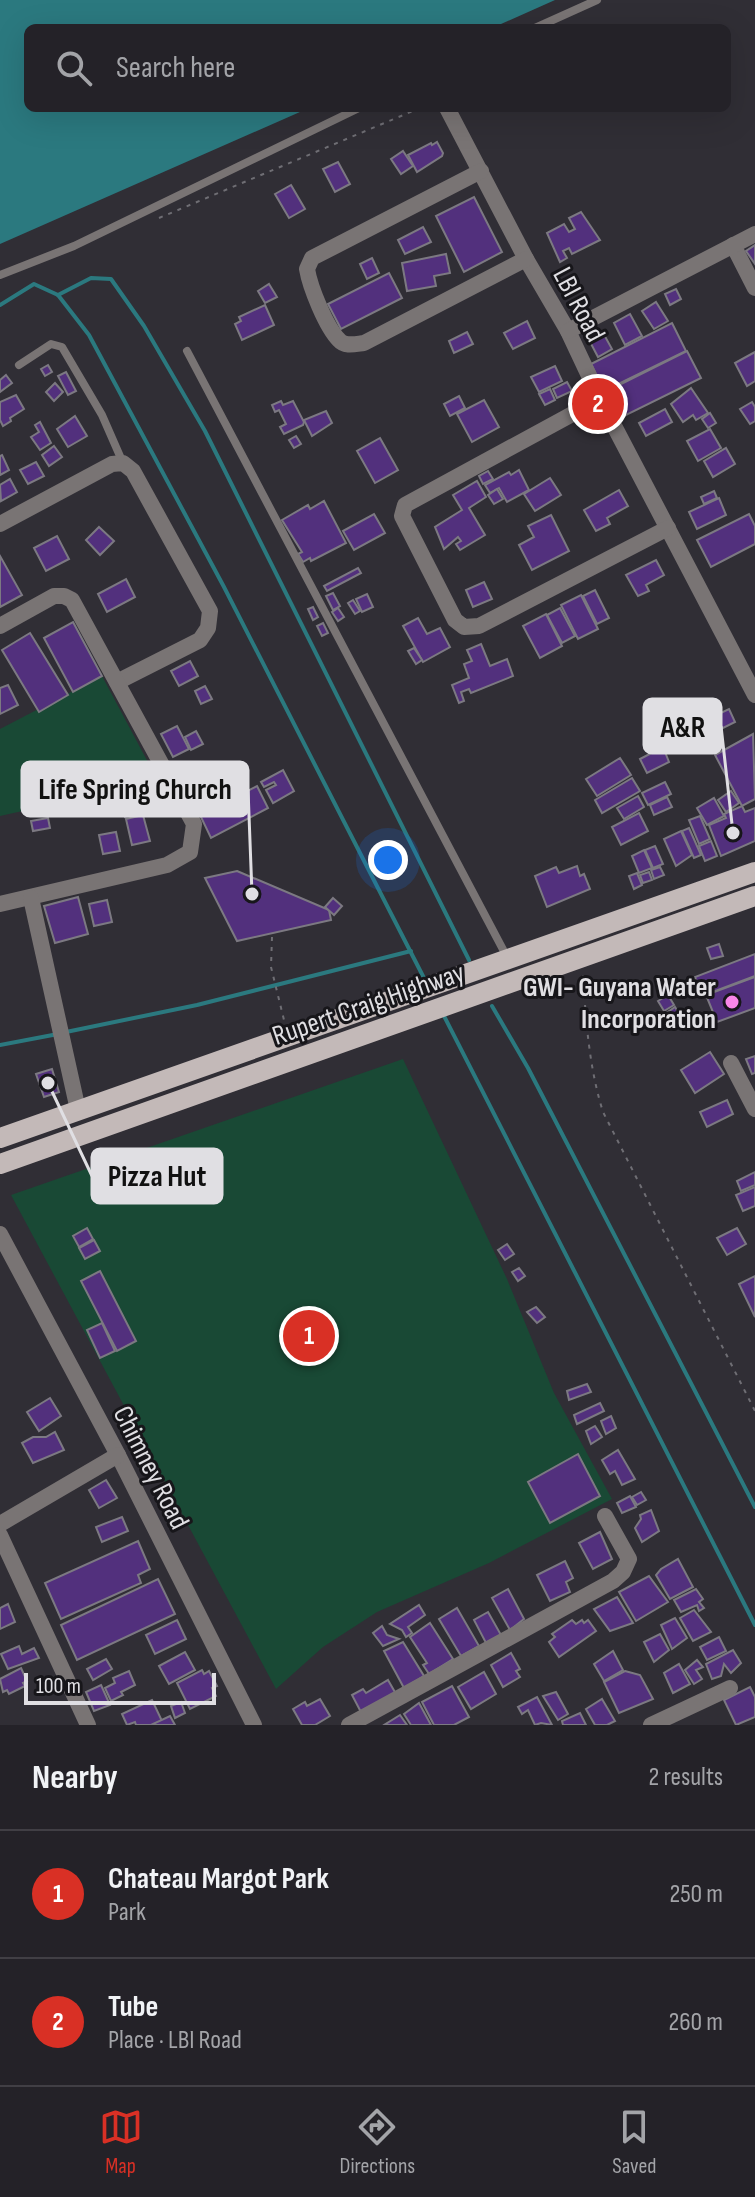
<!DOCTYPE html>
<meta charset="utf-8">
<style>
body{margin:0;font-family:"Sofia Sans Condensed",sans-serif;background:#302f34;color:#f1f3f6}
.scale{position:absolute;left:24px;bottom:20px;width:192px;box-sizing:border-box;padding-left:8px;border:4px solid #e0dfe3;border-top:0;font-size:22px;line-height:28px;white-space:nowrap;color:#e0dfe3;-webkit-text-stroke:6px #17161a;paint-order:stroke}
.you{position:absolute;left:388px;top:860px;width:28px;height:28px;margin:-20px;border:6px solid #fff;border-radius:50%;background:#1a73e8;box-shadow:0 0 0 12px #1a73e833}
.badge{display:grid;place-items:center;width:52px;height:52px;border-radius:50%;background:#d93025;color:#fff;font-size:26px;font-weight:700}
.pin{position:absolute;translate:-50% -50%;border:4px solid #fff;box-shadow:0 2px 8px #0006}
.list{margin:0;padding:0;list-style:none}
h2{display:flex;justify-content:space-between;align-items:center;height:104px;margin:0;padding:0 32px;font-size:34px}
h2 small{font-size:26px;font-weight:400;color:#a3a4a8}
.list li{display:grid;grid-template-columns:52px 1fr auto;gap:24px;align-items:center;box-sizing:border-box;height:128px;padding:0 32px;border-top:2px solid #413f45}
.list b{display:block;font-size:30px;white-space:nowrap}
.list p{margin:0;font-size:26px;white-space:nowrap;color:#a3a4a8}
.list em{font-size:26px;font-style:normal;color:#a3a4a8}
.icon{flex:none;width:44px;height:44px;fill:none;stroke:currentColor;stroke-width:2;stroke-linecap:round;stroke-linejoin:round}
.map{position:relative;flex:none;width:755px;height:1725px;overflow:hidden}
.search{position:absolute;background:#242228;box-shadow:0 8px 32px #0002;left:24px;right:24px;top:24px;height:88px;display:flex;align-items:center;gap:20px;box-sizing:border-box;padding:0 28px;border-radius:12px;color:#a3a4a8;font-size:30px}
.sheet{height:360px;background:#242228}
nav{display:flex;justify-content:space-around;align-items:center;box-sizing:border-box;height:112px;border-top:2px solid #413f45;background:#242228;font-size:22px;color:#a3a4a8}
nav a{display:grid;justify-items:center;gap:4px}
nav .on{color:#d93025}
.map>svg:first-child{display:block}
.green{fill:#194935}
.water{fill:#2b797f}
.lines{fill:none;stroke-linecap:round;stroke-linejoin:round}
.stream{stroke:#2b797f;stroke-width:4}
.building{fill:#52307d;stroke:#7c7982;stroke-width:2}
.path{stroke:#6f6e74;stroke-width:2;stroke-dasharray:4 6;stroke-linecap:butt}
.service{stroke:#797474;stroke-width:8}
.minor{stroke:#797474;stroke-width:16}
.primary{stroke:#c3b9b8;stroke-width:20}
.poi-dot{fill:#f987e8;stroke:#17161a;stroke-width:3}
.labels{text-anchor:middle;stroke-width:6;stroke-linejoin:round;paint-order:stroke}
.street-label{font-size:28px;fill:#e0dfe3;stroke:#17161a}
.poi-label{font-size:28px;font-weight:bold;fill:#e0dfe3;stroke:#17161a;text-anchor:end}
.leader{fill:none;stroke:#e0dfe3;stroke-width:3}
.callout-dot{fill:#e0dfe3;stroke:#17161a;stroke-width:3}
.callout{fill:#e0dfe3;stroke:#e0dfe3;stroke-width:3}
.callout-label{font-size:30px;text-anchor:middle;font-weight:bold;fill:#111}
</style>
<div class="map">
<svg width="755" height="1725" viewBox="0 0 755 1725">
<rect width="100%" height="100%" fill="#302e35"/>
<g class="green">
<polygon points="102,676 158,781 0,816 0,729"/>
<polygon points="403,1059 507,1279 554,1393 612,1499 489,1563 377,1612 323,1647 276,1689 11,1195"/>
</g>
<polygon class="water" points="0,0 555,0 492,28 28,28 28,108 309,108 0,244"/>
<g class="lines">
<g class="stream">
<polyline points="58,295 91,278 111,279 144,326 205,431 469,960"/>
<polyline points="0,305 34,284 58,295 89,335 224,587 426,982"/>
<polyline points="492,1006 528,1068 755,1507"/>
<polyline points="443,1014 755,1625"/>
<polyline points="66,1032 197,1005 411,951"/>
<polyline points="0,1045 58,1034"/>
</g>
</g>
<g class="building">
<polygon points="437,142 443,153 442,156 417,172 408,155 431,143 432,145"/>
<polygon points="403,151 413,166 401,174 391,159"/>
<polygon points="338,162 350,184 335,192 323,169"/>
<polygon points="291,185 305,209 289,218 275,194"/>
<polygon points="474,197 502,252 464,272 436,216"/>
<polygon points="581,212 600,240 572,254 569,248 563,251 567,258 560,262 547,233 564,224 569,232 575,229 569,218"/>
<polygon points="423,227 431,242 405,254 398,240"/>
<polygon points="755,245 755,264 746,251"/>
<polygon points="446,254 450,273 434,276 436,286 407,291 402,263"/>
<polygon points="372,258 379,273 367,279 360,264"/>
<polygon points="389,273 402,298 341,329 328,304"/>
<polygon points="269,284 277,297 265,303 258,291"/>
<polygon points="676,289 681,299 670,305 665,294"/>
<polygon points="656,302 668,321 654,329 642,311"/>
<polygon points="265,305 274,325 242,340 235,324 241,321 239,317"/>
<polygon points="630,314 642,336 625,345 614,323"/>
<polygon points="527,321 535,338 513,349 504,333"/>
<polygon points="672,323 686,351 604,391 591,364"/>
<polygon points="602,331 612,349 598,357 588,338"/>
<polygon points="467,332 473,344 454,353 449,341"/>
<polygon points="687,351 701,378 618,419 605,392"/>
<polygon points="755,352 755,381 747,386 735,363"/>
<polygon points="48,365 52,372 45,376 41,369"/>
<polygon points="555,366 562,381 539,392 531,377"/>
<polygon points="66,372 76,391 68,395 58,376"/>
<polygon points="6,375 12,383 0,392 0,380"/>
<polygon points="567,382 572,391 557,398 553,389"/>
<polygon points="55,383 63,392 54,401 46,392"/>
<polygon points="691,388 708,413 696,420 693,415 683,422 671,404"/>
<polygon points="550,389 555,400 545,405 539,394"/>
<polygon points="16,395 24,409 10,418 11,421 3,426 0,420 0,402"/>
<polygon points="459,396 465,408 450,416 444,404"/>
<polygon points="484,400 499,427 472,442 457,414"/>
<polygon points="281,401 283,405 293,401 304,422 303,425 284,434 280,427 286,424 279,410 275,412 272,405"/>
<polygon points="752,402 755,407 755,421 750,424 740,409"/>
<polygon points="665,409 672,422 646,436 639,423"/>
<polygon points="326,411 332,423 312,436 304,420"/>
<polygon points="710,413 716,423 708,428 702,419"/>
<polygon points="75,416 87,436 68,447 57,429"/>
<polygon points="40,422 51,443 40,450 31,437 39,432 35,425"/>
<polygon points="710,429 721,448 698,461 687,441"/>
<polygon points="296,436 301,444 294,448 289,440"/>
<polygon points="380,438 398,470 375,483 357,451"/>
<polygon points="54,446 62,457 49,466 42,455"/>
<polygon points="726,448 735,464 713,477 704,461"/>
<polygon points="2,455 9,470 0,475 0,456"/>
<polygon points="36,462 44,476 28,484 20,470"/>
<polygon points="519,470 529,490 507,502 499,488 490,493 485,485 509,472 511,475"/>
<polygon points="488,471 493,479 483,484 479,476"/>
<polygon points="550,478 561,495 535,511 524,494"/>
<polygon points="10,479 17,492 1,501 0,485"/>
<polygon points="477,481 486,497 469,508 485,535 460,550 456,544 461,541 458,537 444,549 435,527 462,510 453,495"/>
<polygon points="497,489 503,499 494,504 488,495"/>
<polygon points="619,490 628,506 607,518 610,524 596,531 584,510"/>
<polygon points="714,491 717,498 704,504 701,497"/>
<polygon points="719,498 726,515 697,529 689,512"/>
<polygon points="324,501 346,543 311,561 310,558 303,562 298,554 302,552 282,520 308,505 310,509"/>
<polygon points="374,514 385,533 354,550 343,531"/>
<polygon points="749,514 755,526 755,544 711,567 697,540"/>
<polygon points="551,515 569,551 532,570 519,545 534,537 528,526"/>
<polygon points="99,527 114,541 100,555 86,540"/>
<polygon points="57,536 69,559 46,571 34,548"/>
<polygon points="0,556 22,595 0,607"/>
<polygon points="656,560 664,575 646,585 649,591 638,596 626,575"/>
<polygon points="358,568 361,573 327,591 324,586"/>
<polygon points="126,579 135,597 107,612 98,594"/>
<polygon points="484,582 492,599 473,607 466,590"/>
<polygon points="595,590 609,618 597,624 583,596"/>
<polygon points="333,593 340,606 333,610 326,596"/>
<polygon points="367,594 373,607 362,612 356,599"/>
<polygon points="581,595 598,629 578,639 561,605"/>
<polygon points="353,600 360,611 355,614 348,603"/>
<polygon points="313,607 318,617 313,620 308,609"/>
<polygon points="338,608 344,617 338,621 332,612"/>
<polygon points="560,608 575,636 562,643 547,615"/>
<polygon points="546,614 562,646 540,658 523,626"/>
<polygon points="418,618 427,634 440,628 450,647 423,662 403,626"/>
<polygon points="73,622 102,676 73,692 44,638"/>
<polygon points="323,623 328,633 322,636 317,626"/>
<polygon points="30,633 68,695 39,712 2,650"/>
<polygon points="481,644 490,666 507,659 513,676 471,693 469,689 461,692 464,701 459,703 452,685 469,678 464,664 472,661 467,650"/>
<polygon points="414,648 422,660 416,664 408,651"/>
<polygon points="190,661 198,676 179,686 171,671"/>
<polygon points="8,685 18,705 0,714 0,688"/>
<polygon points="205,686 212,699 201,704 195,691"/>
<polygon points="729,709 735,722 713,733 706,720"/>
<polygon points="177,726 189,749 173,757 161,734"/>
<polygon points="196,731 203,744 191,750 185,737"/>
<polygon points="753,734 755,799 742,806 715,755"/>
<polygon points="663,747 669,762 647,773 640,759"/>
<polygon points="620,758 631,775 597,796 586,779"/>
<polygon points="283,770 294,791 273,803 266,790 276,785 274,782 264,787 261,782"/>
<polygon points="632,778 640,791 602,813 595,800"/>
<polygon points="665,782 671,794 648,805 642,793"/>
<polygon points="257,786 268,808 211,838 200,815"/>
<polygon points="148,790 153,809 125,817 120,798"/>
<polygon points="731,791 739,803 726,812 718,800"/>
<polygon points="638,796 644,807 624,819 617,808"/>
<polygon points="667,797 672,807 654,815 650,805"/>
<polygon points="714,798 724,816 707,825 697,808"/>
<polygon points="742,806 745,812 755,808 755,841 721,856 709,825 726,818 724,814"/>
<polygon points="639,813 648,831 621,845 612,827"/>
<polygon points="143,815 150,841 132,845 126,819"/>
<polygon points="700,816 710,839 699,844 689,820"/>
<polygon points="48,818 50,828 33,831 31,821"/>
<polygon points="689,828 701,855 694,858 682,831"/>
<polygon points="681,831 692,855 676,866 664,839"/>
<polygon points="116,832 120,851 103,854 99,835"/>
<polygon points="711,841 717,856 705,861 699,846"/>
<polygon points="655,846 663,864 653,868 645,850"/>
<polygon points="644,850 652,868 639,873 632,856"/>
<polygon points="577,866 580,876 584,874 590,889 547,907 535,876 556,867 559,873"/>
<polygon points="660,867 664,875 654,879 651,870"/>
<polygon points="237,871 329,910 331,920 237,941 205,878"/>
<polygon points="649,872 652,880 643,883 640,875"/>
<polygon points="637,873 642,885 634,889 629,876"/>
<polygon points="78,897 88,934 55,943 44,906"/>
<polygon points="333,898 342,906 334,915 325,907"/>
<polygon points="107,900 112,922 94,926 89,904"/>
<polygon points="719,944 723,956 711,959 707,948"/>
<polygon points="755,954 755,976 702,996 695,977"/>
<polygon points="755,977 755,1008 717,1022 706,995"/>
<polygon points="668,995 674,1005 664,1011 658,1001"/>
<polygon points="675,1007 680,1015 670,1021 665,1014"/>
<polygon points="710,1052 724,1074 695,1093 681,1070"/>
<polygon points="755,1056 755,1073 752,1074 746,1059"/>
<polygon points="52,1069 59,1092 44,1097 36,1074"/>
<polygon points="727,1100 733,1114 707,1127 700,1112"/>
<polygon points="755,1172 755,1185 741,1191 737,1181"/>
<polygon points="755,1187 755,1206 743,1211 736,1195"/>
<polygon points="87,1228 93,1239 79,1247 73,1236"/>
<polygon points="737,1228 746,1244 727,1255 717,1238"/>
<polygon points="94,1240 100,1251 85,1259 79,1248"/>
<polygon points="507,1244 514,1254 505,1260 498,1250"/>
<polygon points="519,1268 525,1276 518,1281 512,1272"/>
<polygon points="100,1271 136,1341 117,1351 81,1281"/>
<polygon points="755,1276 755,1317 739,1284"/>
<polygon points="536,1307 545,1317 537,1323 527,1312"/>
<polygon points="102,1323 115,1351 100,1358 87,1330"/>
<polygon points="587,1384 591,1392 569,1400 567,1391"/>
<polygon points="50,1398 61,1416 39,1431 27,1412"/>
<polygon points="600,1403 604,1411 577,1424 574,1415"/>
<polygon points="611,1416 616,1428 606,1434 601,1421"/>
<polygon points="595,1426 602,1437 591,1444 586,1431"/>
<polygon points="55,1432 64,1450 33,1463 22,1443 33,1437 46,1437"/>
<polygon points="618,1450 635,1479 622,1485 615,1471 610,1474 602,1460"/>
<polygon points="578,1454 600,1496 550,1523 528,1482"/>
<polygon points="106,1480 117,1498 99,1508 89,1490"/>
<polygon points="641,1492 646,1500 637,1505 632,1497"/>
<polygon points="630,1496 636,1507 622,1513 617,1503"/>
<polygon points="651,1510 659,1531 642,1542 635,1528 641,1519 640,1515"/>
<polygon points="122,1517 128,1531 102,1542 96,1527"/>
<polygon points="600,1532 612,1559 593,1569 579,1543"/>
<polygon points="138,1541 150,1569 138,1575 141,1583 61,1619 45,1583"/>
<polygon points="678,1559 693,1587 670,1599 656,1575 661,1569"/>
<polygon points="565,1561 573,1578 566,1582 570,1592 550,1601 537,1575"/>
<polygon points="649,1576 668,1602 636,1621 619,1592"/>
<polygon points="158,1579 175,1614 77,1660 61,1625"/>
<polygon points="508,1589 524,1619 510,1630 492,1598"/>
<polygon points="696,1589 703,1599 699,1602 704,1608 699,1611 697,1605 681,1612 674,1600"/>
<polygon points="617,1597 633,1623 610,1631 594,1609"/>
<polygon points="8,1604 15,1622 0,1629 0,1608"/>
<polygon points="419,1605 425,1615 408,1627 412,1633 406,1637 402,1630 390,1624"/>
<polygon points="457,1608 479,1646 461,1656 439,1619"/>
<polygon points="694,1610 711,1632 693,1641 680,1618"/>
<polygon points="488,1612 501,1635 486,1643 474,1620"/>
<polygon points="675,1618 687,1638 672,1649 661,1625"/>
<polygon points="177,1620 186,1639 155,1654 146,1635"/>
<polygon points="572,1620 576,1624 582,1620 584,1623 588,1620 596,1631 559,1657 549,1642 555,1637 552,1634"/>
<polygon points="430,1623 453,1659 429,1674 423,1665 427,1663 410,1637"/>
<polygon points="382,1626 387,1635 399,1639 383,1646 373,1633"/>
<polygon points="660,1634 669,1650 654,1662 644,1642"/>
<polygon points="719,1637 726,1651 707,1660 700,1647"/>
<polygon points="403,1642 424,1676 404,1688 384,1651"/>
<polygon points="19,1646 22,1654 34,1648 39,1658 8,1669 1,1654"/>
<polygon points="733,1650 741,1663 731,1673 724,1664 721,1676 712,1679 706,1664"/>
<polygon points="613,1651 623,1670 604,1681 594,1664"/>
<polygon points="185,1652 195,1670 169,1684 159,1666"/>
<polygon points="511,1653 520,1669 516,1671 520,1677 503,1687 491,1665"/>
<polygon points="106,1659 112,1669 93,1680 87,1669"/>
<polygon points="697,1660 703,1667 696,1670 702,1679 694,1684 685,1670"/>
<polygon points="679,1664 690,1684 673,1693 664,1673"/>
<polygon points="21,1668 27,1681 23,1683 25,1686 9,1694 7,1690 3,1692 0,1679"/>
<polygon points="202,1670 204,1674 209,1671 217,1686 212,1688 216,1696 190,1709 177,1683"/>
<polygon points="129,1671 135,1685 121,1692 123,1695 111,1701 105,1688 115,1683 113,1678"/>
<polygon points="625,1671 640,1675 653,1699 619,1713 604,1682"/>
<polygon points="484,1672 496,1694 471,1709 458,1687"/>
<polygon points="388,1680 396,1694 362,1714 352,1695 363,1689 366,1693"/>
<polygon points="101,1685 110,1705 94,1711 86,1692"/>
<polygon points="452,1686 469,1717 454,1725 434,1725 422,1702"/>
<polygon points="750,1687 755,1697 755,1717 736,1725 724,1700"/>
<polygon points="556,1692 568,1714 558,1720 543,1696"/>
<polygon points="537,1697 552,1725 541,1723 535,1725 528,1710 522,1714 518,1707"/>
<polygon points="320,1699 330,1716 315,1725 302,1725 293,1709 305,1702 307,1706"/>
<polygon points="602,1699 615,1721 607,1725 595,1725 586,1709"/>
<polygon points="152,1700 162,1721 153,1725 136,1725 135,1722 127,1725 122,1714"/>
<polygon points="181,1702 185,1713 175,1718 171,1706"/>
<polygon points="419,1703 431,1725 411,1725 404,1714"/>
<polygon points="580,1713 586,1725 563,1725 562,1721"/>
<polygon points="400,1715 407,1725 384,1725"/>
<polygon points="170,1716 175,1725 151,1725"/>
</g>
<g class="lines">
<g class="path">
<polyline points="159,218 420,108"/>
<polyline points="272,937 271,967 284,1020"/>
<path d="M583 975C586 1022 589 1067 603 1112L755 1411"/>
</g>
<g class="service">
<polyline points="535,28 597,0"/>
<polyline points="0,275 74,246 359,108"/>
<polyline points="187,351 508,959"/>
<polyline points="19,365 51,344 62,347 102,415 123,463"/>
</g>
<g class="minor">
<polyline points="447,108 526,259 568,331 600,399 755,695"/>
<path d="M481 171 312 258 307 269C310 287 326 327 339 340 345 347 355 344 364 343L526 259"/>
<polyline points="733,245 755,288"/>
<polyline points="568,331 755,234"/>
<polyline points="600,399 405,505 402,516 455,620 464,627 479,626 668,528"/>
<polyline points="0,524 112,464 123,463 133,471 210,611 208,628 200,640 117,682"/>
<polyline points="0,626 54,596 64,596 72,600 194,824 190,852 167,865 0,904"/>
<polyline points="31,898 78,1110"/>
<polyline points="731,1063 755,1109"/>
<polyline points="0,1234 118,1455 254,1725"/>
<polyline points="0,1524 118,1455"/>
<polyline points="0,1535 88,1725"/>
<polyline points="349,1725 613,1581 623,1572 629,1559 605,1516"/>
<polyline points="651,1725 730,1688"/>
</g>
<g class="primary">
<polyline points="0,1138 755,872"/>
<polyline points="0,1164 755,896"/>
</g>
</g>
<circle class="poi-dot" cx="732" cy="1002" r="8"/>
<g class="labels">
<g class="street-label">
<text transform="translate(580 304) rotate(62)" y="10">LBI Road</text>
<text transform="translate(368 1003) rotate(-19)" y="10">Rupert Craig Highway</text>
<text transform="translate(152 1467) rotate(63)" y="10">Chimney Road</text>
</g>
<g class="poi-label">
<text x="716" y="996">GWI- Guyana Water<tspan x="716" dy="32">Incorporation</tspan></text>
</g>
</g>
<path class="leader" d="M733 833L721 726M252 894L248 789M48 1083L92 1176"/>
<g class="callout-dot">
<circle cx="733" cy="833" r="8"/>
<circle cx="252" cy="894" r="8"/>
<circle cx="48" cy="1083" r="8"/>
</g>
<g class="callout">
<rect x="644" y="699" width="77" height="54" rx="8"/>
<rect x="22" y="762" width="226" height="54" rx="8"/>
<rect x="92" y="1149" width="130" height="54" rx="8"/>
</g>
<g class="callout-label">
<text x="683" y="737">A&amp;R</text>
<text x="135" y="799">Life Spring Church</text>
<text x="157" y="1186">Pizza Hut</text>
</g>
</svg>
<div class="scale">100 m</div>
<div class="you"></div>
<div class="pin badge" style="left:309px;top:1336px">1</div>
<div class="pin badge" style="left:598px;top:404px">2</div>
<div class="search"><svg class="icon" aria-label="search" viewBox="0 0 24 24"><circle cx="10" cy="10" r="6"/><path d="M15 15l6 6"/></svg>Search here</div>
</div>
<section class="sheet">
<h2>Nearby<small>2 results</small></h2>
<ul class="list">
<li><span class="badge">1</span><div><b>Chateau Margot Park</b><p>Park</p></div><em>250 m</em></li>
<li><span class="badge">2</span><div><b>Tube</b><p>Place · LBI Road</p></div><em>260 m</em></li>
</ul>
</section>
<nav>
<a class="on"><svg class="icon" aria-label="map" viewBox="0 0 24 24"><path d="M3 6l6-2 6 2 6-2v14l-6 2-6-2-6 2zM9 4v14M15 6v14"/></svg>Map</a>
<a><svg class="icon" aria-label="directions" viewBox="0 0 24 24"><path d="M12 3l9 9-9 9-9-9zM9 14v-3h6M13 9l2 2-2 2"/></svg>Directions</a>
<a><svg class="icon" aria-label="saved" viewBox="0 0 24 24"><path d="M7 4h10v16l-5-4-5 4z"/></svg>Saved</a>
</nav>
